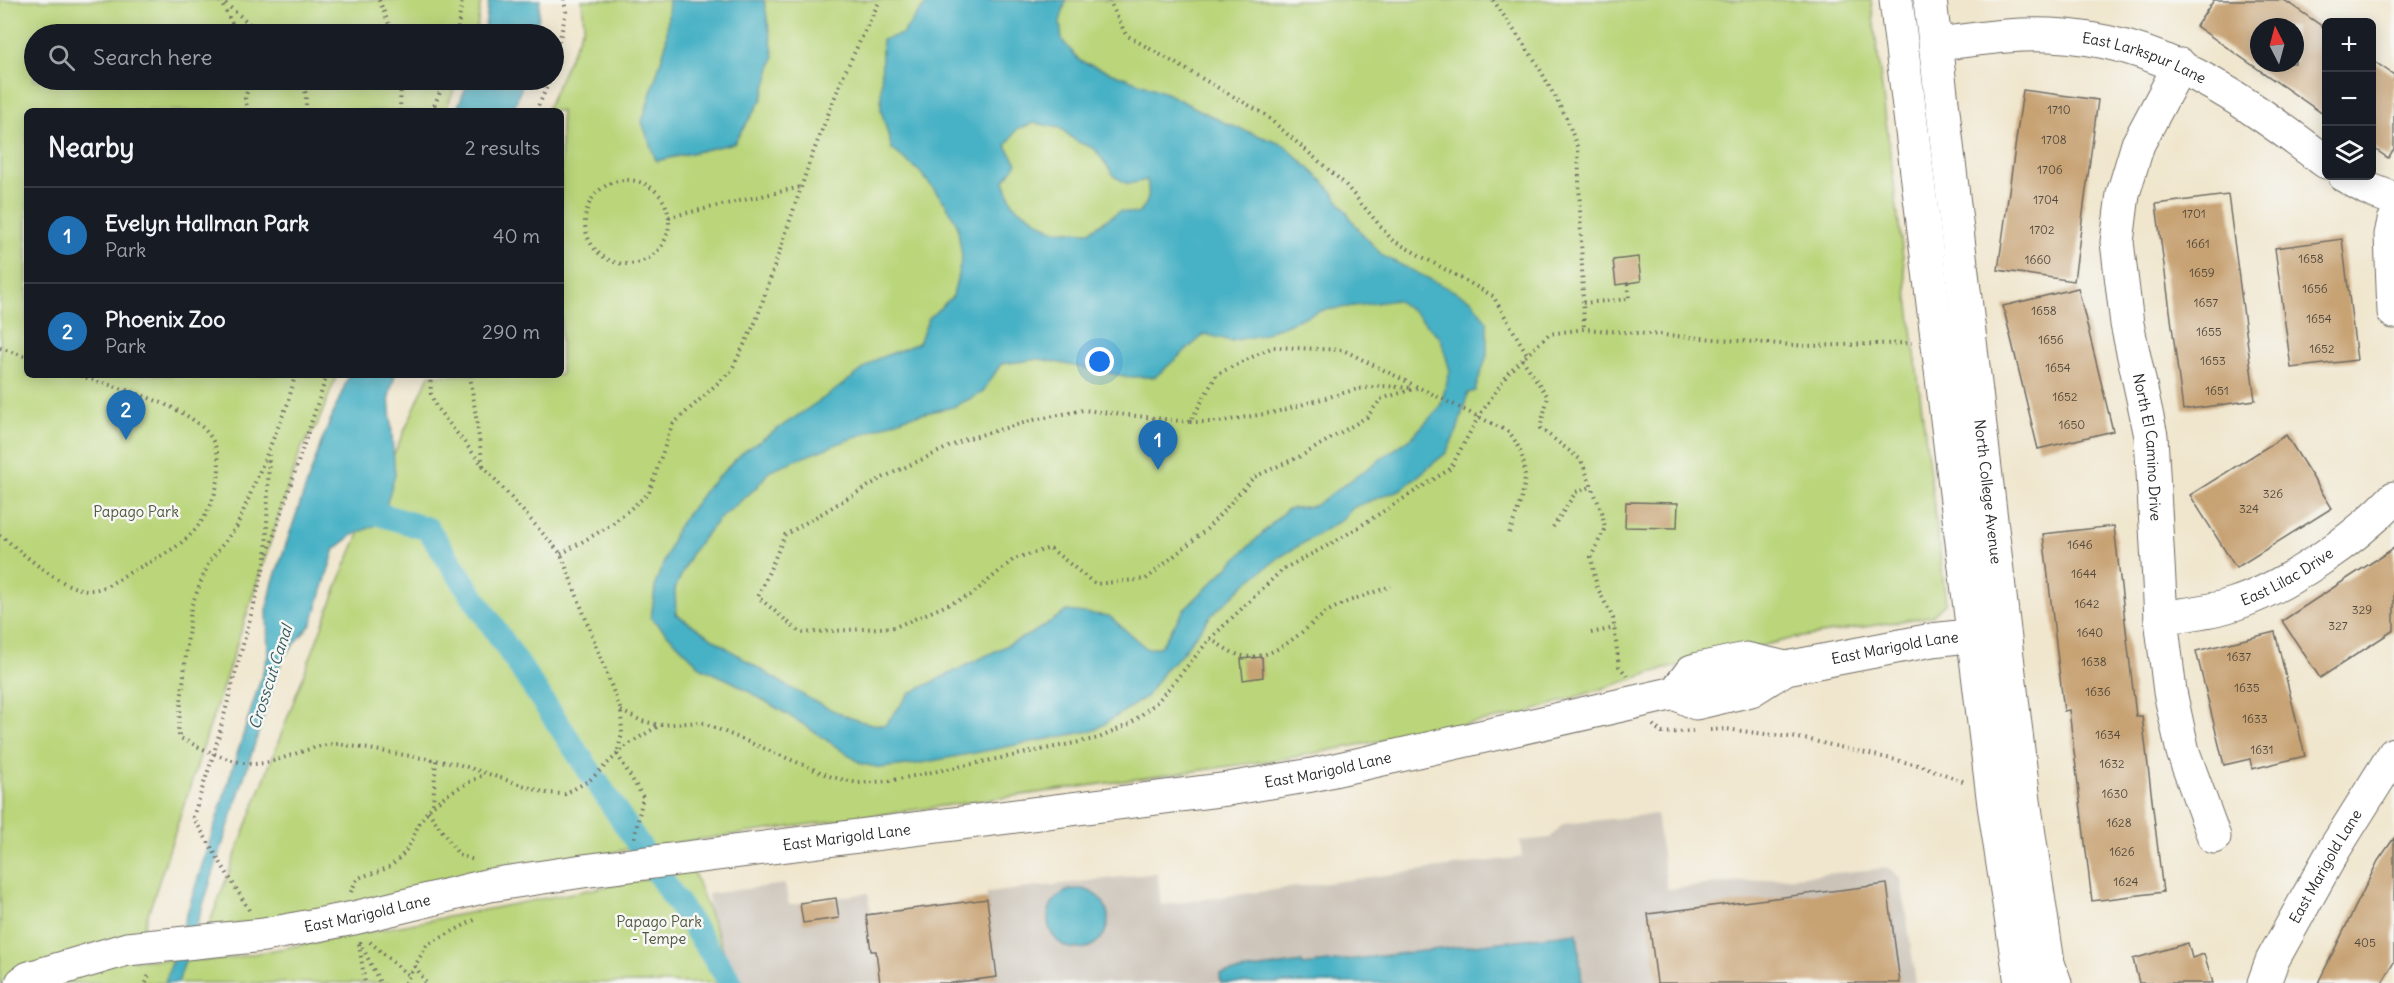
<!DOCTYPE html>
<meta charset="utf-8">
<style>
body{margin:0;font-family:Delius,sans-serif;background:#242831;color:#f1f3f6}
.controls{position:absolute;right:18px;top:18px;display:grid;overflow:hidden;border-radius:9px;box-shadow:0 3px 15px #0003}
.controls button{width:54px;height:54px;display:grid;place-items:center;padding:0;border:0;border-bottom:2px solid #363941;background:#171b24;color:#f1f3f6;font:30px sans-serif}
.compass{position:absolute;left:2250px;top:18px;width:54px;height:54px;border-radius:50%;background:#171b24;box-shadow:0 3px 15px #0003;rotate:354deg}
.you{position:absolute;left:1100px;top:362px;width:21px;height:21px;margin:-15px;border:4px solid #fff;border-radius:50%;background:#1a73e8;box-shadow:0 0 0 9px #1a73e833}
.badge{display:grid;place-items:center;width:39px;height:39px;border-radius:50%;background:#1f6fb2;color:#fff;font-size:20px;font-weight:700}
.pin{position:absolute;translate:-50% -50px;filter:drop-shadow(0 2px 3px #0008)}
.pin::after{content:'';position:absolute;top:32px;width:21px;height:18px;background:inherit;clip-path:polygon(0 0,100% 0,50% 100%)}
.list{margin:0;padding:0;list-style:none}
h2{display:flex;justify-content:space-between;align-items:center;height:78px;margin:0;padding:0 24px;font-size:26px}
h2 small{font-size:20px;font-weight:400;color:#9ea1a6}
.list li{display:grid;grid-template-columns:39px 1fr auto;gap:18px;align-items:center;box-sizing:border-box;height:96px;padding:0 24px;border-top:2px solid #363941}
.list b{display:block;font-size:22px;white-space:nowrap}
.list p{margin:0;font-size:20px;white-space:nowrap;color:#9ea1a6}
.list em{font-size:20px;font-style:normal;color:#9ea1a6}
.icon{flex:none;width:33px;height:33px;fill:none;stroke:currentColor;stroke-width:2;stroke-linecap:round;stroke-linejoin:round}
.map{position:relative;flex:none;width:2394px;height:983px;overflow:hidden}
.search{position:absolute;background:#171b24;box-shadow:0 3px 15px #0003;left:24px;top:24px;width:540px;height:66px;display:flex;align-items:center;gap:15px;box-sizing:border-box;padding:0 21px;border-radius:33px;color:#9ea1a6;font-size:22px}
.panel{position:absolute;background:#171b24;box-shadow:0 3px 15px #0003;left:24px;top:108px;width:540px;height:270px;border-radius:9px}
.map>svg:first-child{display:block}
.industrial{fill:#cbc3b8}
.green{fill:#bad57a;stroke:#728052;stroke-width:1.5}
.water{fill:#47b1c5;stroke:#396e78;stroke-width:1.5;fill-rule:evenodd}
.lines{fill:none;stroke-linecap:round;stroke-linejoin:round}
.canal{stroke:#47b1c5;stroke-width:24}
.building{fill:#c7a273;fill-rule:evenodd}
.minor-casing{stroke:#706c64;stroke-width:35}
.path{stroke:#706c64;stroke-width:4;stroke-dasharray:1.5 4.5;stroke-linecap:butt}
.minor{stroke:#fff;stroke-width:33}
.labels{text-anchor:middle;stroke-width:5;stroke-linejoin:round;paint-order:stroke}
.number-label{font-size:12px;fill:#52493d}
.street-label{font-size:15px;fill:#2b2b2b;stroke:#f6f6f2}
.park-label{font-size:15px;fill:#4f563f;stroke:#f6f6f2}
.water-label{font-size:16px;font-style:italic;fill:#355a61;stroke:#f6f6f2}
</style>
<div class="map">
<svg width="2394" height="983" viewBox="0 0 2394 983">
<rect width="100%" height="100%" fill="#f6f6f2"/>
<filter id="ink" filterUnits="userSpaceOnUse"><feTurbulence type="fractalNoise" baseFrequency=".0167" numOctaves="2"/><feDisplacementMap in="SourceGraphic" scale="12" xChannelSelector="R" yChannelSelector="G"/><feConvolveMatrix kernelMatrix="1 2 1 2 8 2 1 2 1" color-interpolation-filters="sRGB"/></filter>
<filter id="wash" filterUnits="userSpaceOnUse"><feTurbulence type="fractalNoise" baseFrequency=".008" numOctaves="4" result="noise"/><feDisplacementMap in="SourceGraphic" scale="24" xChannelSelector="R" yChannelSelector="G"/><feGaussianBlur stdDeviation="1.35" result="paint"/><feColorMatrix in="noise" values="0 0 0 0 0 0 0 0 0 0 0 0 0 0 0 0 0 1.4 0 .05"/><feComposite in="paint" operator="in"/></filter>
<g filter="url(#wash)">
<rect width="100%" height="100%" fill="#f0e6cd"/>
<polygon class="industrial" points="1656,814 1667,889 1888,868 1901,878 1916,983 718,983 696,906 709,906 708,894 785,884 789,905 868,893 871,914 986,899 987,893 1157,873 1161,905 1522,857 1520,841 1550,838 1563,824"/>
<g class="green">
<polygon points="0,0 481,0 476,34 34,34 34,80 458,80 445,111 27,111 27,375 337,375 318,423 301,449 133,960 221,960 693,870 736,983 0,983"/>
<polygon points="582,0 1871,0 1946,603 1932,616 1790,639 1657,671 1523,714 1289,758 624,850 332,909 207,930 345,566 429,375 561,375 561,111 546,111 584,25"/>
</g>
<g class="water">
<polygon points="489,0 540,0 537,34 484,34"/>
<polygon points="669,0 764,0 774,57 762,99 734,143 656,161 642,122 666,44"/>
<path d="M929 0H1066L1060 22 1062 40 1080 61 1166 93 1227 124 1284 145 1329 187 1359 230 1383 256 1472 300 1487 322V355L1475 391 1468 393 1457 431 1446 453 1402 489 1354 507 1340 521 1280 557 1245 584 1209 618 1179 657 1166 668 1146 697 1095 730 916 764 881 768 862 764 798 721 733 682 702 668 651 618 656 582 677 528 706 489 742 453 834 391 877 359 919 343 929 318 953 296 962 257 957 224 945 203 920 172 892 149 881 110 882 40 902 34ZM1035 123 1060 128 1076 141 1095 149 1115 177 1128 184 1147 180C1150 195 1149 204 1137 214L1120 211 1088 232 1052 230 1013 205 1004 181 1017 163 1006 146 1017 129ZM1396 300 1415 313 1441 339 1450 371 1440 407 1412 437 1314 506 1287 509 1184 610 1161 646 1147 649 1109 616 1067 611 1034 632 910 693 885 725C838 728 719 642 676 614L675 589 692 552 718 520 756 488 770 470 907 417 953 407 982 393 1001 364 1040 359 1129 377H1155L1205 334 1231 341 1261 335 1319 311Z"/>
<polygon points="469,80 524,80 513,111 456,111"/>
<polygon points="349,375 395,375 389,396 395,475 381,523 353,535 335,549 312,623 282,659 178,983 165,983 268,656 267,609 273,582 321,443"/>
<circle cx="1078" cy="919" r="30"/>
<polygon points="1577,933 1582,983 1221,983 1220,974 1302,962 1303,965"/>
</g>
<g class="lines">
<polyline class="canal" points="352,506 428,529 731,983"/>
</g>
<g id="blocks">
<g class="building">
<path d="M2214 0H2284L2326 29V116L2196 26ZM2259 27H2295V63H2259Z"/>
<polygon points="2372,60 2394,75 2394,149 2388,158 2372,147"/>
<polygon points="2023,90 2098,100 2074,281 1998,270"/>
<polygon points="2228,195 2255,400 2183,410 2156,204"/>
<polygon points="2342,239 2357,360 2291,368 2275,248"/>
<polygon points="1638,257 1641,281 1616,285 1613,260"/>
<polygon points="2078,288 2113,431 2038,449 2003,306"/>
<polygon points="2286,435 2332,508 2236,568 2190,495"/>
<polygon points="1626,502 1678,503 1677,528 1625,527"/>
<polygon points="2114,526 2136,716 2142,716 2163,892 2092,901 2069,710 2064,711 2043,534"/>
<polygon points="2394,548 2394,630 2320,678 2282,621"/>
<polygon points="2275,632 2305,756 2252,769 2250,759 2224,765 2196,651"/>
<polygon points="1262,657 1263,677 1243,680 1241,659"/>
<polygon points="2394,838 2394,962 2382,983 2318,983 2378,861"/>
<polygon points="1887,884 1900,983 1657,983 1648,914"/>
<polygon points="836,898 839,918 803,923 800,903"/>
<polygon points="987,899 997,977 951,983 880,983 876,951 871,951 866,915"/>
<polygon points="2188,943 2192,958 2204,954 2213,983 2139,983 2133,959"/>
</g>
</g>
</g>
<g filter="url(#ink)">
<use href="#blocks" fill-opacity="0" stroke="#706c64" stroke-width="1.5"/>
<g class="lines">
<g class="minor-casing">
<g id="minor">
<polyline points="1896,0 1994,805 2021,983"/>
<path id="s1" d="M1930 0 2024 801 2048 963 2055 983"/>
<path id="s2" d="M1936 44C1973 40 2012 33 2050 35 2161 39 2241 98 2326 162"/>
<path id="s3" d="M2180 65 2138 144 2123 194 2117 242 2127 324 2151 436 2161 618 2170 692 2183 752 2214 837"/>
<polyline points="2345,176 2368,189 2394,199"/>
<polyline points="2394,221 2391,235 2394,312"/>
<path id="s4" d="M2161 618C2185 614 2210 612 2234 604 2286 587 2356 539 2394 498"/>
<path id="s5" d="M1675 693 1696 703 1751 690 1786 668 1932 640 1994 633"/>
<path id="s6" d="M22 983 29 978 127 949 264 935 354 918 490 885 583 871 1228 789 1312 775 1675 693 1692 671 1699 669 1746 659 1786 668"/>
<path id="s7" d="M2264 983 2272 961 2335 848 2394 754"/>
</g>
</g>
<g class="path">
<polyline points="221,0 262,34"/>
<polyline points="379,0 393,34"/>
<polyline points="1109,0 1126,35 1264,114 1344,183 1392,240 1493,296 1527,354"/>
<polyline points="1493,0 1536,62 1567,119 1578,149 1584,329"/>
<polyline points="220,1 238,34"/>
<polyline points="457,34 462,0"/>
<polyline points="554,65 566,12 564,0"/>
<polyline points="302,80 306,95 306,111"/>
<polyline points="248,111 245,98 251,80"/>
<polyline points="400,111 401,80"/>
<polyline points="432,111 445,80"/>
<polyline points="536,111 550,80"/>
<circle cx="627" cy="222" r="42"/>
<polyline points="669,217 801,187"/>
<polyline points="1583,303 1629,299 1628,283"/>
<polyline points="0,348 27,357"/>
<polyline points="1522,359 1548,397 1540,428 1581,460 1602,512 1605,528 1591,557 1597,587 1613,618 1619,666 1628,677"/>
<path d="M295 375 288 403 237 526 209 562 191 607 178 732 180 738C199 747 232 764 254 764 282 763 309 744 339 744L458 764 546 793 565 794 590 780 627 745 660 725 701 722 832 777 858 783 889 781 1099 738 1130 724 1158 701 1210 639 1283 569 1338 540 1450 469 1479 416 1509 372 1549 334 1584 329 1806 346 1912 343"/>
<polyline points="430,375 431,394 436,407 484,467 561,554 621,711 622,734 617,754 643,797 634,839"/>
<polyline points="470,375 483,466"/>
<path d="M1417 388 1381 399 1367 417 1303 455 1254 477 1208 528 1146 579 1095 584 1050 548 1014 559 971 595 895 627 801 633 758 597 785 535 882 478 966 439 1034 420 1083 410 1190 422 1217 374 1273 347 1343 350 1509 432C1537 469 1522 497 1508 537"/>
<polyline points="1190,422 1218,422 1276,412 1357,389 1382,386 1413,388"/>
<polyline points="1553,527 1576,492 1591,487"/>
<path d="M0 535C22 552 60 589 88 590 103 591 116 580 129 573 149 562 170 553 187 538 215 513 234 457 203 428 173 400 116 388 78 375"/>
<polyline points="268,553 327,375"/>
<polyline points="561,554 611,525 649,493 672,425 731,371 756,321 811,158 844,74 880,0"/>
<polyline points="1591,633 1615,628"/>
<path d="M1210 639C1219 644 1229 652 1239 655 1271 665 1304 629 1327 612 1346 600 1371 594 1391 586"/>
<polyline points="621,711 642,721 660,725"/>
<polyline points="1653,725 1662,733 1693,731"/>
<polyline points="1710,730 1726,729 1805,739 1922,766 1965,782"/>
<polyline points="433,804 436,760"/>
<polyline points="428,811 459,855 474,860"/>
<path d="M351 892 357 879C370 872 384 873 395 862 414 846 412 833 424 816 439 795 463 786 485 774"/>
<polyline points="249,910 193,817 214,753 266,559 269,455"/>
<polyline points="360,942 380,983"/>
<polyline points="370,942 409,976"/>
<polyline points="359,944 365,983"/>
<polyline points="415,966 426,983"/>
<polyline points="146,983 150,972"/>
<polyline points="405,983 427,945 478,918"/>
</g>
<use href="#minor" class="minor"/>
</g>
</g>
<g class="labels">
<g class="number-label">
<text x="2059" y="114">1710</text>
<text x="2054" y="144">1708</text>
<text x="2050" y="174">1706</text>
<text x="2046" y="204">1704</text>
<text x="2194" y="218">1701</text>
<text x="2042" y="234">1702</text>
<text x="2198" y="248">1661</text>
<text x="2311" y="263">1658</text>
<text x="2038" y="264">1660</text>
<text x="2202" y="277">1659</text>
<text x="2315" y="293">1656</text>
<text x="2206" y="307">1657</text>
<text x="2044" y="315">1658</text>
<text x="2319" y="323">1654</text>
<text x="2209" y="336">1655</text>
<text x="2051" y="344">1656</text>
<text x="2322" y="353">1652</text>
<text x="2213" y="365">1653</text>
<text x="2058" y="372">1654</text>
<text x="2217" y="395">1651</text>
<text x="2065" y="401">1652</text>
<text x="2072" y="429">1650</text>
<text x="2273" y="498">326</text>
<text x="2249" y="513">324</text>
<text x="2080" y="549">1646</text>
<text x="2084" y="578">1644</text>
<text x="2087" y="608">1642</text>
<text x="2362" y="614">329</text>
<text x="2338" y="630">327</text>
<text x="2090" y="637">1640</text>
<text x="2239" y="661">1637</text>
<text x="2094" y="666">1638</text>
<text x="2247" y="692">1635</text>
<text x="2098" y="696">1636</text>
<text x="2255" y="723">1633</text>
<text x="2108" y="739">1634</text>
<text x="2262" y="754">1631</text>
<text x="2112" y="768">1632</text>
<text x="2115" y="798">1630</text>
<text x="2119" y="827">1628</text>
<text x="2122" y="856">1626</text>
<text x="2126" y="886">1624</text>
<text x="2365" y="947">405</text>
</g>
<g class="street-label">
<text dy="5" stroke="none"><textPath href="#s2" startOffset="212">East Larkspur Lane</textPath></text>
<text dy="5" stroke="none"><textPath href="#s3" startOffset="398">North El Camino Drive</textPath></text>
<text dy="5" stroke="none"><textPath href="#s1" startOffset="495">North College Avenue</textPath></text>
<text dy="5" stroke="none"><textPath href="#s4" startOffset="134">East Lilac Drive</textPath></text>
<text dy="5" stroke="none"><textPath href="#s5" startOffset="232">East Marigold Lane</textPath></text>
<text dy="5" stroke="none"><textPath href="#s6" startOffset="1326">East Marigold Lane</textPath></text>
<text dy="5" stroke="none"><textPath href="#s6" startOffset="840">East Marigold Lane</textPath></text>
<text dy="5" stroke="none"><textPath href="#s7" startOffset="132">East Marigold Lane</textPath></text>
<text dy="5" stroke="none"><textPath href="#s6" startOffset="354">East Marigold Lane</textPath></text>
</g>
<g class="park-label">
<text x="136" y="517">Papago Park</text>
<text x="659" y="927">Papago Park<tspan x="659" dy="17">- Tempe</tspan></text>
</g>
<g class="water-label">
<text transform="translate(270 677) rotate(-72)" y="6">Crosscut Canal</text>
</g>
</g>
</svg>
<div class="controls">
<button>+</button>
<button>−</button>
<button><svg class="icon" aria-label="layers" viewBox="0 0 24 24"><path d="M12 4l9 5-9 5-9-5zM3 14l9 5 9-5"/></svg></button>
</div>
<svg class="compass" viewBox="-18 -18 36 36"><path d="M0-13l5 13h-10z" fill="#e53935"/><path d="M0 13l5-13h-10z" fill="#9ea1a6"/></svg>
<div class="you"></div>
<div class="pin badge" style="left:1158px;top:470px">1</div>
<div class="pin badge" style="left:126px;top:440px">2</div>
<div class="search"><svg class="icon" aria-label="search" viewBox="0 0 24 24"><circle cx="10" cy="10" r="6"/><path d="M15 15l6 6"/></svg>Search here</div>
<section class="panel">
<h2>Nearby<small>2 results</small></h2>
<ul class="list">
<li><span class="badge">1</span><div><b>Evelyn Hallman Park</b><p>Park</p></div><em>40 m</em></li>
<li><span class="badge">2</span><div><b>Phoenix Zoo</b><p>Park</p></div><em>290 m</em></li>
</ul>
</section>
</div>
